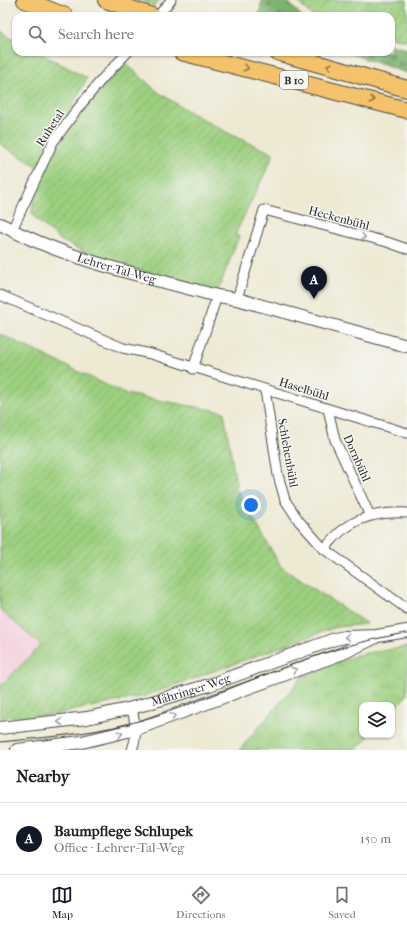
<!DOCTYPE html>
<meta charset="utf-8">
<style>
body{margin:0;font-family:"IM FELL French Canon",serif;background:#f2f2f2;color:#222}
.controls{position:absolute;right:12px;bottom:12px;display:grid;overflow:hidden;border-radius:8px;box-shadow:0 1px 3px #0004}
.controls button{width:36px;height:36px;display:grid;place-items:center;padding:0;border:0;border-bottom:1px solid #e0e0e0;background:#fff;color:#222;font:20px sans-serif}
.you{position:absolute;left:251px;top:505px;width:14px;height:14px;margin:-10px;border:3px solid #fff;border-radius:50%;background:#1a73e8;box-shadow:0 0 0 6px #1a73e833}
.badge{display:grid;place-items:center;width:26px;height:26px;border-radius:50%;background:#111827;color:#fff;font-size:13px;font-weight:700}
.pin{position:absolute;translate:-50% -33px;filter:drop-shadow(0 1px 2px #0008)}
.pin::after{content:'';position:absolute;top:21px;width:14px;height:12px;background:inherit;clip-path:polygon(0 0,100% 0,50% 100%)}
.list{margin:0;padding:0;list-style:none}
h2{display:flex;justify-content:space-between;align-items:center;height:52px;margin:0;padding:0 16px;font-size:17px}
h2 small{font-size:13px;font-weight:400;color:#767676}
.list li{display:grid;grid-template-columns:26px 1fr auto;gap:12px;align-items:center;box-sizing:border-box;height:72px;padding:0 16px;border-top:1px solid #e0e0e0}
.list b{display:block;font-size:15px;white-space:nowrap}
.list p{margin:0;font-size:13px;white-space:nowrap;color:#767676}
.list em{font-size:13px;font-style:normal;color:#767676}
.icon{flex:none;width:22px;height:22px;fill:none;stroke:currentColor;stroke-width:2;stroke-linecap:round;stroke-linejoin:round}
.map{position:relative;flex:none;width:407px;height:750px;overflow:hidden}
.search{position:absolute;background:#fff;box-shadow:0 1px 3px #0004;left:12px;right:12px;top:12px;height:44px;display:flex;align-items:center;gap:10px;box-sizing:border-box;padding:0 14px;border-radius:12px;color:#767676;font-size:15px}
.sheet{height:124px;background:#fff}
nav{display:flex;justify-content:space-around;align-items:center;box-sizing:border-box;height:56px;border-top:1px solid #e0e0e0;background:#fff;font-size:11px;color:#767676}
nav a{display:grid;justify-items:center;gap:2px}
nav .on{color:#111827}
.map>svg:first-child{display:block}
.built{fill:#f4cfdc}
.grass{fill:url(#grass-tufts);stroke:#647d55}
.forest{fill:url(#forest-firs);stroke:#546e4c}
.garden{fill:url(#garden-furrows);stroke:#647d55}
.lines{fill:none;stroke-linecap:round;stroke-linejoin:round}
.minor-casing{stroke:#484844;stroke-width:11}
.tertiary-casing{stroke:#484844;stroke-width:14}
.trunk-casing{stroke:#484844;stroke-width:18}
.minor{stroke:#fff;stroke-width:9}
.tertiary{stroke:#fff;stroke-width:12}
.trunk{stroke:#f4c26a;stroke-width:16}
.tram{stroke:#2b2b2b;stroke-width:1}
.oneway{stroke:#90764a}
.oneway2{stroke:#a0a0a0}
.labels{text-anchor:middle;stroke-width:3;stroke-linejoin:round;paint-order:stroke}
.shield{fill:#f6f6f2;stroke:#686867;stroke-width:1}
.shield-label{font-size:11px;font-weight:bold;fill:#2b2b2b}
.street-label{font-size:12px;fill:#2b2b2b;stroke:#f6f6f2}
</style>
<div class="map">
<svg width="407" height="750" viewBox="0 0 407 750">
<defs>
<pattern id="grass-tufts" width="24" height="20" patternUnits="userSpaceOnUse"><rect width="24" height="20" fill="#9ccf7f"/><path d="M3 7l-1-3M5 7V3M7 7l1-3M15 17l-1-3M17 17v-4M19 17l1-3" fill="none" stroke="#87b26e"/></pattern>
<pattern id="forest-firs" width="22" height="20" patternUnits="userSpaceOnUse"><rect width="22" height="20" fill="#7db26e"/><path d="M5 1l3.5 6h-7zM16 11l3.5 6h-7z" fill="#67915b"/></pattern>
<pattern id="garden-furrows" width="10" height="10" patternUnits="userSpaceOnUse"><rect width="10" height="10" fill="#9ccf7f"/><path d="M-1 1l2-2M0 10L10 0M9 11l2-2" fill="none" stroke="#87b26e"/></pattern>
</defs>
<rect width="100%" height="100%" fill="#f6f6f2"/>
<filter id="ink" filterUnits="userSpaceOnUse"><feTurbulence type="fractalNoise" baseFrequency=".025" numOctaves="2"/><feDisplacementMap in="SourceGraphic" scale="8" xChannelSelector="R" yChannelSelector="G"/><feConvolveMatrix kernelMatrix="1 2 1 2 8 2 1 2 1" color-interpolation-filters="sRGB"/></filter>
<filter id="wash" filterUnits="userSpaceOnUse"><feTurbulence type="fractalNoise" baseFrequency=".012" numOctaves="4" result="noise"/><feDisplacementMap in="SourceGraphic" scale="16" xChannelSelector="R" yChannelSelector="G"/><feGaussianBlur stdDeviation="0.9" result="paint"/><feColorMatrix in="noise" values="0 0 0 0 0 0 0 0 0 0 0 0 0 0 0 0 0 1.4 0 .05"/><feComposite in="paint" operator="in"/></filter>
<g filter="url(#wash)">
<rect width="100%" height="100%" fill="#ede9d3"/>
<polygon class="built" points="0,610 42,645 0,686"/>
<polygon class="grass" points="407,647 407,695 392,711 392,705 362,705 362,735 370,735 356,750 239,750 304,675 360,654"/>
<g class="forest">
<polygon points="262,0 286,0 302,16 259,16"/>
<polygon points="391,45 407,49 407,73 345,52 391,52"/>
</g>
<g class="garden">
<polygon points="141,0 159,0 154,7"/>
<polygon points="296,0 407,0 407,41 391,37 391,16 312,16"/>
<polygon points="0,31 16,40 16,52 38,52 87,78 40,168 0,144"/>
<polygon points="125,63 158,92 191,113 232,135 274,154 235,235 239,236 217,293 96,257 60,240 36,219 32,213 33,203 40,179 62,140 81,113"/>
<polygon points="0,334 125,394 224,412 237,490 281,567 367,624 336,627 145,696 51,715 0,717 0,686 41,645 0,610"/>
</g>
</g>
<g filter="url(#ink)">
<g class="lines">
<g class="minor-casing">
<g id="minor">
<polyline points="158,16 171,0"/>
<polyline points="12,230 53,142 75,112 102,79 128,52"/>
<polyline points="0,295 123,348 151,354 407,433"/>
<polyline points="237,299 264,210 387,242 407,249"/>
<polyline points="193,369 217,296"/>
<polyline points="265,390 278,475 285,500 299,521 324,549 407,609"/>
<polyline points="328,409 335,440 370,516"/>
<path d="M324 549C331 542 338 532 347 527 364 515 387 512 407 513"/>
<path d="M132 708C135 723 138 735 132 750"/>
</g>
</g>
<g class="tertiary-casing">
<g id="tertiary">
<path id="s1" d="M0 224C67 260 144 276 217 296L237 299 407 346"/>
<path id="s2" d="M0 728 87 718 132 708 209 685 335 639 345 637 377 636 407 631"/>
<polyline points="17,750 82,742 136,729 343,653 374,638"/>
</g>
</g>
<g class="trunk-casing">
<g id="trunk">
<polyline points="25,0 65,16"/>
<polyline points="106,0 152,16"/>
<polyline points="181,52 407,110"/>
<polyline points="277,52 407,89"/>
</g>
</g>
<use href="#minor" class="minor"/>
<use href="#tertiary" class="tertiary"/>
<use href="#trunk" class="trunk"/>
<path class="tram" d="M0 742C51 737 102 733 152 717 237 690 318 646 407 633"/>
</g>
<defs><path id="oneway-chevron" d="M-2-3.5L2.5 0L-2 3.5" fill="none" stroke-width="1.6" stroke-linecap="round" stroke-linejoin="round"/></defs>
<g class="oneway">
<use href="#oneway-chevron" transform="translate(329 66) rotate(-164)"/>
<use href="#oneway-chevron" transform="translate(246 68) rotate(14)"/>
<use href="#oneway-chevron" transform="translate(372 100) rotate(14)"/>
</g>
<g class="oneway2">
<use href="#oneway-chevron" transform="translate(363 237) rotate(14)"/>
<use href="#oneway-chevron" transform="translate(347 637) rotate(175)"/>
<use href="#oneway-chevron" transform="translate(294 670) rotate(-21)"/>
<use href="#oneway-chevron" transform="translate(173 716) rotate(-21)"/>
<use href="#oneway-chevron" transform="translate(60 722) rotate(173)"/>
<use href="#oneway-chevron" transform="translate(120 734) rotate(-15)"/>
</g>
</g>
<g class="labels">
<rect class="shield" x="280" y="71" width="28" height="18" rx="3"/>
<g class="shield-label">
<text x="294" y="84">B 10</text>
</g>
<g class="street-label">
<text transform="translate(50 128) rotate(-57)" y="4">Ruhetal</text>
<text transform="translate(339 218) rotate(15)" y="4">Heckenbühl</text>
<text dy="4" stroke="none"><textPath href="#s1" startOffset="125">Lehrer-Tal-Weg</textPath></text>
<text transform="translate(304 389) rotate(17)" y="4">Haselbühl</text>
<text transform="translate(288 453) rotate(80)" y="4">Schlehenbühl</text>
<text transform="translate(357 458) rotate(66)" y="4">Dornbühl</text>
<text dy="4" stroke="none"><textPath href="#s2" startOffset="195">Mähringer Weg</textPath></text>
</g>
</g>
</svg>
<div class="controls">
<button><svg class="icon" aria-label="layers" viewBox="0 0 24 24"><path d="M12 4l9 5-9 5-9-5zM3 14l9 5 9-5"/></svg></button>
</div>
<div class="you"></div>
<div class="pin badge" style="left:314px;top:299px">A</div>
<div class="search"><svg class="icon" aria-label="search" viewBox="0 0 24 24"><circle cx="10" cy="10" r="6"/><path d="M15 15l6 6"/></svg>Search here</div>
</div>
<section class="sheet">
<h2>Nearby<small></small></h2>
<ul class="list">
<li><span class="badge">A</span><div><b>Baumpflege Schlupek</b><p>Office · Lehrer-Tal-Weg</p></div><em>150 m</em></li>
</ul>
</section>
<nav>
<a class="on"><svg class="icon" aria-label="map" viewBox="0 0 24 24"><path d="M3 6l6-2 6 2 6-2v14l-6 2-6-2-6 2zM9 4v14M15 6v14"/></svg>Map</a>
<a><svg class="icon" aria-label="directions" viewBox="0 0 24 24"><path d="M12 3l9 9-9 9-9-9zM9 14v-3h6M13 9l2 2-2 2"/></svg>Directions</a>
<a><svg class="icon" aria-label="saved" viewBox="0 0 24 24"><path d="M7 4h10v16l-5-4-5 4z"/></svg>Saved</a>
</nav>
